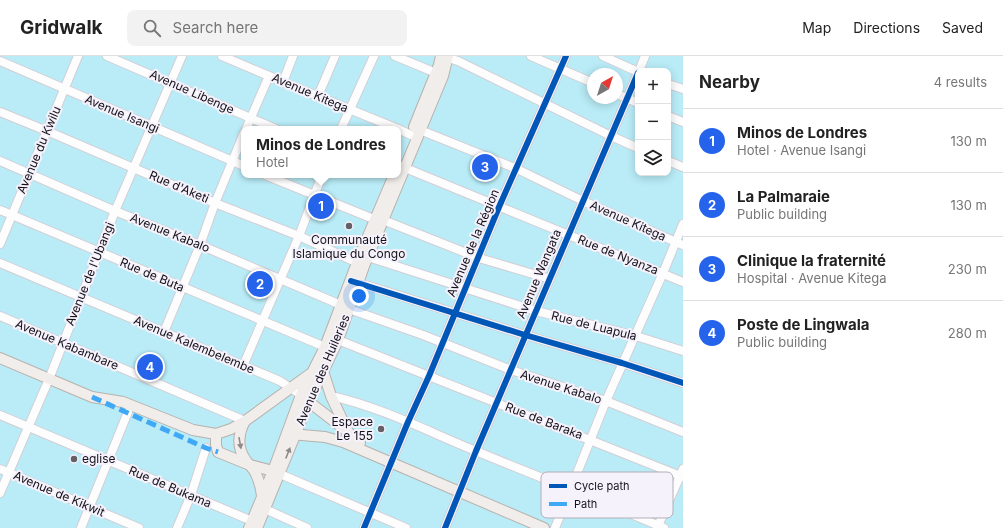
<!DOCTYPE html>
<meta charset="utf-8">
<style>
body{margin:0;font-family:Inter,sans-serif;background:#f2f2f2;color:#222}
.controls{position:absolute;right:12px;top:12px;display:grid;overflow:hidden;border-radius:8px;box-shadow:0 2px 10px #0003}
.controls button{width:36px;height:36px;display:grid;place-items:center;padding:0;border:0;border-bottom:1px solid #e0e0e0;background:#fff;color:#222;font:20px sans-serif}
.compass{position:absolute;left:587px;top:12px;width:36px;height:36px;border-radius:50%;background:#fff;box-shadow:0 2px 10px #0003;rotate:39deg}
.you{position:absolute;left:359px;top:240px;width:14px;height:14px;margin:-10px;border:3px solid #fff;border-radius:50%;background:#1a73e8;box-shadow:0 0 0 6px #1a73e833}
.badge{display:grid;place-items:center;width:26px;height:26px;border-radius:50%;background:#2563eb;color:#fff;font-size:13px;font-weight:700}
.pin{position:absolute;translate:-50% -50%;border:2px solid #fff;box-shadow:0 1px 4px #0006}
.popup{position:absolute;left:241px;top:70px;width:160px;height:52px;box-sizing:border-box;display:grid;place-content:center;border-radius:8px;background:#fff;filter:drop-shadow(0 1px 3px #0005);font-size:13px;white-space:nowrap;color:#767676}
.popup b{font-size:15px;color:#222}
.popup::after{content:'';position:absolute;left:50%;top:100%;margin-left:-8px;border:8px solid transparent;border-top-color:#fff}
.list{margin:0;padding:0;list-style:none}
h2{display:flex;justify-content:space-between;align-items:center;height:52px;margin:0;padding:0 16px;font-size:17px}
h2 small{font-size:13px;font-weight:400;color:#767676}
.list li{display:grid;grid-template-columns:26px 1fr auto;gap:12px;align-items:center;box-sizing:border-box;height:64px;padding:0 16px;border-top:1px solid #e0e0e0}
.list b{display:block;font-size:15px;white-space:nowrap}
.list p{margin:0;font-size:13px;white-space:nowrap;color:#767676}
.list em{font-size:13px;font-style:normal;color:#767676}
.icon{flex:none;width:22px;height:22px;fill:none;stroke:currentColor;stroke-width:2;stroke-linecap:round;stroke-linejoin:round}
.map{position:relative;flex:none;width:683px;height:472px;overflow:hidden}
header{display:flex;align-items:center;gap:24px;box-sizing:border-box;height:56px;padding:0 20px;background:#fff;border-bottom:1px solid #e0e0e0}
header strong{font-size:19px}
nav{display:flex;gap:22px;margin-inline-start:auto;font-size:14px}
.search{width:280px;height:36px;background:#f2f2f2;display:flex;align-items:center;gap:10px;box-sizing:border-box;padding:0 14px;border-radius:8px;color:#767676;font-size:15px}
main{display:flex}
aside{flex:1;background:#fff}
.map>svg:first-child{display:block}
.water{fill:#b9ecf7;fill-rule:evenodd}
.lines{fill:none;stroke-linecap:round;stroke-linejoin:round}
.minor-casing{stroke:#d2cfd6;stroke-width:10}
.major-casing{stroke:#b8b1ad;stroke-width:12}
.minor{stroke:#fefdfe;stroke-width:8}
.major{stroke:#f1edea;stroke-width:10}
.quiet{stroke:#3fa9f5;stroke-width:5;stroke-dasharray:10 5;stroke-linecap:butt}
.cycleway-casing{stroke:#f6f2fc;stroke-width:8}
.cycleway{stroke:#0057b8;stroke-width:6}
.oneway{fill:#8e8a8c}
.poi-dot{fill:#636068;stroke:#f6f2fc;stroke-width:1.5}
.labels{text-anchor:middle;stroke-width:4;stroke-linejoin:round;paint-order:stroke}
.street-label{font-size:12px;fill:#141119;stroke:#f6f2fc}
.poi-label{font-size:12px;fill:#141119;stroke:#f6f2fc}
.key{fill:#f6f2fc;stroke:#b2aeb8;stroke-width:1}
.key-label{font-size:11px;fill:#141119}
</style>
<header>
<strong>Gridwalk</strong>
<div class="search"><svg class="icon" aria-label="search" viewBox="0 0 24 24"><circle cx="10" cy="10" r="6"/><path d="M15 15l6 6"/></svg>Search here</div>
<nav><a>Map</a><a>Directions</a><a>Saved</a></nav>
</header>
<main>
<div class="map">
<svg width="683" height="472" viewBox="0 0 683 472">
<rect width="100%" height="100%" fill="#f7f4fa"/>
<path class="water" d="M0 0H683V472H0ZM638 15H668V117H638ZM593 18H617V42H593ZM244 73H398V119H244Z"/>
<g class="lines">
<g class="minor-casing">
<g id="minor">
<polyline points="107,0 276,73"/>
<polyline points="222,0 283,26 398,73"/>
<polyline points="395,0 441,19"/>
<polyline points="531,0 593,27"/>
<polyline points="603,0 638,16"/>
<polyline points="448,2 458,5 611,80 638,92"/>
<polyline points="0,5 244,110"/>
<polyline points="639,15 645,0"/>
<polyline points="283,26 293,0"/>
<polyline points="668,28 683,33"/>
<polyline points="617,38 638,47"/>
<polyline points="318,40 335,0"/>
<polyline points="0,56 47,75 215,147 299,180 358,207"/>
<polyline points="668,60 683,66"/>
<polyline points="246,73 269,20"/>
<polyline points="341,73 374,0"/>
<polyline points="398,73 411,79"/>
<polyline points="420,74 517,113 583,145 683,189"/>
<polyline points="0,105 115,155 200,189 341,249"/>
<polyline points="668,105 683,111"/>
<polyline points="398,109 683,226"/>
<polyline points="265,119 376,164"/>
<polyline points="0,154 325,291"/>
<polyline points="383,164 479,202 550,223"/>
<polyline points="0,188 78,0"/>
<polyline points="368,201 536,255 636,280 683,295"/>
<polyline points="0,207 280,325 301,339"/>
<polyline points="353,225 525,279 622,307 683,327"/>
<polyline points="349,253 423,279 511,314 606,345 683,376"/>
<polyline points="0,260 245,365"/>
<polyline points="164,276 200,189 215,147 244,77"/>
<polyline points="338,284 683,421"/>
<polyline points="243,310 299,180 322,119"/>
<path d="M331 340C381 351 429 376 476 395 538 421 602 445 664 472"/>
<polyline points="0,359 252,465"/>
<polyline points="0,413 139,472"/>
<polyline points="280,418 406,472"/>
<polyline points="0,437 49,323 115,155 182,0"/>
<polyline points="265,453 307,472"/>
<polyline points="81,472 128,356"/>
<polyline points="177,472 191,439 206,392"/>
<polyline points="364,472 408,366 429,320 499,151 566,0"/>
<polyline points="445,472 476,395 638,17"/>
<polyline points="555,472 606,345 663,217 683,168"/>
<polyline points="657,472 683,413"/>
</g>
</g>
<g class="major-casing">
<g id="major">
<polyline points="414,71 439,9 441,0"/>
<polyline points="0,302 92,341 123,346 193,374 216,378 231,373 245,365 310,318"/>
<polyline points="323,315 331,340 347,374"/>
<polyline points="304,342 348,376 360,387"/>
<path d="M245 365C238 378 237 391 245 403 248 408 252 411 255 416 259 424 261 431 262 440"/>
<polyline points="216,378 216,389 218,396 250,409 273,415 278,417"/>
<polyline points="290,378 325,381 343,386 544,472"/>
<polyline points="249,472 273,415 301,339 325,291 360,199 394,119"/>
<polyline points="257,472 309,345 338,284 364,210 443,20 448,0"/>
</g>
</g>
<use href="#minor" class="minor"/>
<use href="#major" class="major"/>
<polyline class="quiet" points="92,341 206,392 218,396"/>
<g class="cycleway-casing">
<g id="cycleway">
<polyline points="351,225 525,279 622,307 683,327"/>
<polyline points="364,472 408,366 429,320 499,151 566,0"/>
<polyline points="445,472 476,395 638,17"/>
</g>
</g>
<use href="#cycleway" class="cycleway"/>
</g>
<defs><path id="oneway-solid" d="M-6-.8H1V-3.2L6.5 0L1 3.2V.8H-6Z"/></defs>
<g class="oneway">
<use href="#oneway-solid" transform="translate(240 387) rotate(80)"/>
<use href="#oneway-solid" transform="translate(288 397) rotate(-68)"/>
</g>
<g class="poi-dot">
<circle cx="349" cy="170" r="4"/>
<circle cx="381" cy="373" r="4"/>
<circle cx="74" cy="403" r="4"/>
</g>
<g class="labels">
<g class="street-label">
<text transform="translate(192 36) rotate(24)" y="4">Avenue Libenge</text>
<text transform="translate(310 37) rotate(23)" y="4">Avenue Kitega</text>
<text transform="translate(122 58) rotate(23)" y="4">Avenue Isangi</text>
<text transform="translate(39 94) rotate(-67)" y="4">Avenue du Kwilu</text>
<text transform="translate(179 131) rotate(23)" y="4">Rue d'Aketi</text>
<text transform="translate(628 165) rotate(24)" y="4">Avenue Kitega</text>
<text transform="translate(170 177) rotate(22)" y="4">Avenue Kabalo</text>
<text transform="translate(473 187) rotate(-67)" y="4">Avenue de la Région</text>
<text transform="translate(618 199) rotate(22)" y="4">Rue de Nyanza</text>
<text transform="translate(90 218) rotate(-68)" y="4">Avenue de l'Ubangi</text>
<text transform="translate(539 218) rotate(-67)" y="4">Avenue Wangata</text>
<text transform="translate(152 219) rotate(23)" y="4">Rue de Buta</text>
<text transform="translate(594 270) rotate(14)" y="4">Rue de Luapula</text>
<text transform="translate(67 289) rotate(23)" y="4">Avenue Kabambare</text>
<text transform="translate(194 289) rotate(23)" y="4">Avenue Kalembelembe</text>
<text transform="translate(323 314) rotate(-67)" y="4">Avenue des Huileries</text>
<text transform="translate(561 331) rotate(18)" y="4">Avenue Kabalo</text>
<text transform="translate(544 365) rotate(21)" y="4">Rue de Baraka</text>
<text transform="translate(170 431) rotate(23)" y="4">Rue de Bukama</text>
<text transform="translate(59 438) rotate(23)" y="4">Avenue de Kikwit</text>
</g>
<g class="poi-label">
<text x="349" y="188">Communauté<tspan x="349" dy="14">Islamique du Congo</tspan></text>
<text x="373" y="370" text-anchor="end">Espace<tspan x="373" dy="14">Le 155</tspan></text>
<text x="82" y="407" text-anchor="start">eglise</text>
</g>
</g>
<rect x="541" y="416" width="132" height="46" rx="6" class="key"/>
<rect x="549" y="428" width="18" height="4" fill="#0057b8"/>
<rect x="549" y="446" width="18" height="4" fill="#3fa9f5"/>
<g class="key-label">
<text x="574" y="434">Cycle path</text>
<text x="574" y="452">Path</text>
</g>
</svg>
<div class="controls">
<button>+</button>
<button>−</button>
<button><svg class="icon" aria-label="layers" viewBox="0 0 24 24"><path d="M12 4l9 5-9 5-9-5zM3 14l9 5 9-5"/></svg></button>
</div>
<svg class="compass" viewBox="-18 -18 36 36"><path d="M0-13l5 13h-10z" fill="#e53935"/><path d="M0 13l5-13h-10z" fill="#767676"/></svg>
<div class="you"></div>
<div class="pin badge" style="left:321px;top:150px">1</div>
<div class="popup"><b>Minos de Londres</b>Hotel</div>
<div class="pin badge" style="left:260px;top:228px">2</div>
<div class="pin badge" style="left:485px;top:111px">3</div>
<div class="pin badge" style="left:150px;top:311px">4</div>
</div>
<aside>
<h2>Nearby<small>4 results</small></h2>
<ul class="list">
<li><span class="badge">1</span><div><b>Minos de Londres</b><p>Hotel · Avenue Isangi</p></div><em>130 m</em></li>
<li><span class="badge">2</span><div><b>La Palmaraie</b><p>Public building</p></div><em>130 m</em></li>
<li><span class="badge">3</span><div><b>Clinique la fraternité</b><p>Hospital · Avenue Kitega</p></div><em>230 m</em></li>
<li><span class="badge">4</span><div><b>Poste de Lingwala</b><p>Public building</p></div><em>280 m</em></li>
</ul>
</aside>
</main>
